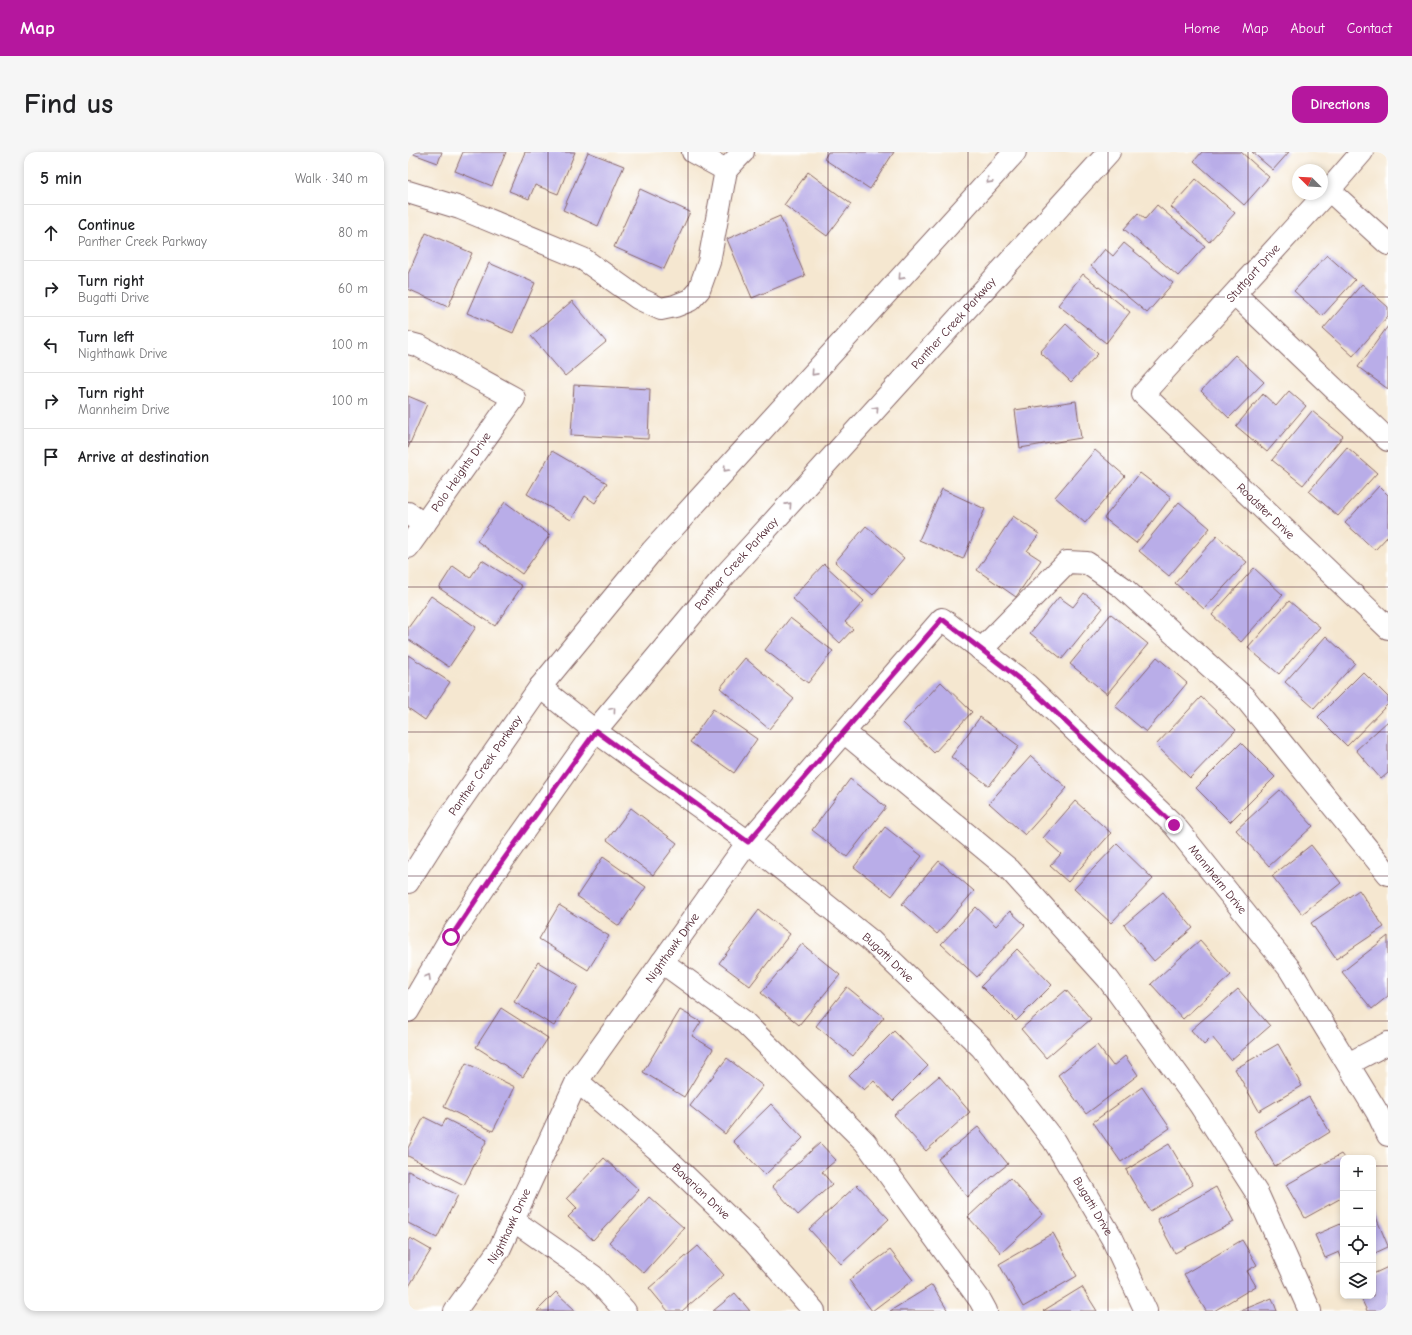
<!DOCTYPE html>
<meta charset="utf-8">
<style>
body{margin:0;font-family:"Comic Neue",sans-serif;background:#f6f6f6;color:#202124}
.controls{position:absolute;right:12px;bottom:12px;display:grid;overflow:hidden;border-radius:8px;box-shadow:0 2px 6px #0003}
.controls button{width:36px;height:36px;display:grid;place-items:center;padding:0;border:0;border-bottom:1px solid #e0e0e0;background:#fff;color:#202124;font:20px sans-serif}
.compass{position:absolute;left:884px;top:12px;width:36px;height:36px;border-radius:50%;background:#fff;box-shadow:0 2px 6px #0003;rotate:294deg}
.stop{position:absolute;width:12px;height:12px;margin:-9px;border:3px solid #b5179e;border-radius:50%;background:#fff}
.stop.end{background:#b5179e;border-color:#fff;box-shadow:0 1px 4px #0008}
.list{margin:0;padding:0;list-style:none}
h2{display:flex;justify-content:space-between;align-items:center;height:52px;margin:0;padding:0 16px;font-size:17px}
h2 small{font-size:13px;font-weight:400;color:#757577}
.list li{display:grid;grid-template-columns:26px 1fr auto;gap:12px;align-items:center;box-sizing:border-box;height:56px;padding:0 16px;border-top:1px solid #e0e0e0}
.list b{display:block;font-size:15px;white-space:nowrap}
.list p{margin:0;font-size:13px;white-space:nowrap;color:#757577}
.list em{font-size:13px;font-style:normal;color:#757577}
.icon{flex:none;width:22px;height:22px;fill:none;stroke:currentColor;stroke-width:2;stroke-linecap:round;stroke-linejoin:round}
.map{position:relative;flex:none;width:980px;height:1159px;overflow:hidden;border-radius:12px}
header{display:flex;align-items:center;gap:24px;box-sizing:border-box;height:56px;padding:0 20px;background:#b5179e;color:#fff}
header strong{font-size:19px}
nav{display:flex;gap:22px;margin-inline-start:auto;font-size:14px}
.intro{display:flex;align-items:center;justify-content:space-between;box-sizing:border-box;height:96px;padding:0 24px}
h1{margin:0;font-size:28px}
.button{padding:10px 18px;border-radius:12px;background:#b5179e;color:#fff;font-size:14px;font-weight:700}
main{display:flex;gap:24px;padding:0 24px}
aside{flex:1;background:#fff;border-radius:12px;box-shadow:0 2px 6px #0003}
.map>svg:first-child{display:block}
.building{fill:#b9ade8}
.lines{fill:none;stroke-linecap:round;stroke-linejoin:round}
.minor-casing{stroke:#866565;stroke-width:24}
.major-casing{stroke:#866565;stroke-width:24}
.minor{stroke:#fff;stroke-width:22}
.major{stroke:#fff;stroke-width:22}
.oneway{stroke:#ae9aa0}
.route{stroke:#b5179e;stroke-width:5}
.grid{fill:none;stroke:#4a1f2b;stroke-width:1;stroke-opacity:0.55}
.labels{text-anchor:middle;stroke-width:4;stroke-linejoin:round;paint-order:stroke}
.street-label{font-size:12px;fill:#4a1f2b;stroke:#fff}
</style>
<header>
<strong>Map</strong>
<nav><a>Home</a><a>Map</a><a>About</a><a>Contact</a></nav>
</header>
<div class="intro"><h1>Find us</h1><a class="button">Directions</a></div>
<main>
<aside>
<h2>5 min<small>Walk · 340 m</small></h2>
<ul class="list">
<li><svg class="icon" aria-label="ahead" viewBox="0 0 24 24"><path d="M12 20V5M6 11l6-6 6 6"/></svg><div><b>Continue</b><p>Panther Creek Parkway</p></div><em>80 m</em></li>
<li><svg class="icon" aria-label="right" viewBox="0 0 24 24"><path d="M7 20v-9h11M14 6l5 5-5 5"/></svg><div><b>Turn right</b><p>Bugatti Drive</p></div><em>60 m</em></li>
<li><svg class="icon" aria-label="left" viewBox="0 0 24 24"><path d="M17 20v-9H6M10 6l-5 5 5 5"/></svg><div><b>Turn left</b><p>Nighthawk Drive</p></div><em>100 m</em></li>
<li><svg class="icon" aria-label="right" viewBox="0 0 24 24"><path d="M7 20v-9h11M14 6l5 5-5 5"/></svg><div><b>Turn right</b><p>Mannheim Drive</p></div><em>100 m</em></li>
<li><svg class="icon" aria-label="arrive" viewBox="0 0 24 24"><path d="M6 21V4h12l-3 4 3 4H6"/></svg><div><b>Arrive at destination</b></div></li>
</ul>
</aside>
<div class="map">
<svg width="980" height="1159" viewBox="0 0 980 1159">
<rect width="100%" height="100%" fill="#fff"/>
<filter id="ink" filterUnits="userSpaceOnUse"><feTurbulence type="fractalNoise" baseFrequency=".025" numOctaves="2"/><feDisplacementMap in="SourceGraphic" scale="8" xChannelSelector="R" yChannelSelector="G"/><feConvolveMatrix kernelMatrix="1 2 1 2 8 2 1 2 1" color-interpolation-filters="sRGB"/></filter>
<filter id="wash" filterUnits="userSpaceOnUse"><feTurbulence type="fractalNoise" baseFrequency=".012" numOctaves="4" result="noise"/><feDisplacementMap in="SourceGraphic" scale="16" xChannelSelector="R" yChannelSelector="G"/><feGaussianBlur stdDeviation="0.9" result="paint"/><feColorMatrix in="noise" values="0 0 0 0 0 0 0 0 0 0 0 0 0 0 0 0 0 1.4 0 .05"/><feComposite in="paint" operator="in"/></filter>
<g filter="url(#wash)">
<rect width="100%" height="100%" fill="#f5e7d0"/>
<g id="blocks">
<g class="building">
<polygon points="0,0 34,0 30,11"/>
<polygon points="55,0 98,0 84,34 47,19"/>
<polygon points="117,0 167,0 150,42 127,33 121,47 101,39"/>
<polygon points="180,0 216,14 190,74 155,58"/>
<polygon points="420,0 486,0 462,37 416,7"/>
<polygon points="794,0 833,0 861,25 836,53 786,9"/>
<polygon points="844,0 881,0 865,18"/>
<polygon points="400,20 443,52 419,84 376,53"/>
<polygon points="788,27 827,61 801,90 763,55"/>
<polygon points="232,37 282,60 256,117 206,95"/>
<polygon points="749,53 797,94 770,124 716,77 730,61 737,67"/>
<polygon points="372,64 397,124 344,146 319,87"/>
<polygon points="18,81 64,101 40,155 0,137 0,122"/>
<polygon points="716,91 765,131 739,161 683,114 697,97 705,104"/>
<polygon points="919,103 947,128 914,164 886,139"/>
<polygon points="81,111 127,131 105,181 59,161"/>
<polygon points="675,122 722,160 698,191 650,153"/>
<polygon points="954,132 980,155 980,164 945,204 915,177"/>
<polygon points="164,149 198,190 157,224 123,184"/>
<polygon points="658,172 690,202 663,230 632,200"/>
<polygon points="980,174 980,237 950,215"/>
<polygon points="827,203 856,230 821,266 793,239"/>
<polygon points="166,233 242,237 240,287 163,283"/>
<polygon points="881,239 898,254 859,300 828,274 855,242 868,254"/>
<polygon points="0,244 19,252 0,296"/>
<polygon points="668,249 673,286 612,296 607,258"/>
<polygon points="904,259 935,284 895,333 864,308"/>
<polygon points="939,295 969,321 930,364 901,339"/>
<polygon points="687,298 717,324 677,371 647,345"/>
<polygon points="144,299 199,331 187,351 177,344 163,368 119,342"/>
<polygon points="732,321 763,345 728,391 696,366"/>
<polygon points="971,334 980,343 980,384 967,398 937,371"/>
<polygon points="534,337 577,357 555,407 511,388"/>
<polygon points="97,350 142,383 114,422 69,389"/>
<polygon points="771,350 802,376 761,424 731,399"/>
<polygon points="605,364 631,382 619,399 633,408 608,445 569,418"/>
<polygon points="458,374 496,406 465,443 427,410"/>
<polygon points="809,384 839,410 796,457 767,431"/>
<polygon points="74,408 114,434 87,474 31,436 45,414 62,426"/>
<polygon points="416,412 456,449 437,470 445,477 432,491 384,446"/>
<polygon points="846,416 875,443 833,490 804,463"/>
<polygon points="676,441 695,456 654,507 622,481 651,445 665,455"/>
<polygon points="23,444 68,475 41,515 0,487 0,476"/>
<polygon points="881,449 912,475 871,522 840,496"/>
<polygon points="703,462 740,492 699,542 662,512"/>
<polygon points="382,466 425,499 400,531 357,498"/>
<polygon points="918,484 947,511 906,556 877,530"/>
<polygon points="0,503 42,530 17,568 0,556"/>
<polygon points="749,505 779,531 738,580 707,554"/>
<polygon points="337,506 386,547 361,577 312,536"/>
<polygon points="955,520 980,545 980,552 939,594 910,565"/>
<polygon points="533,530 564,560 526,601 495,571"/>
<polygon points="793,545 828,578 782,626 748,593"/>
<polygon points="305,557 349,587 326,621 282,590"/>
<polygon points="572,565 611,594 581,634 543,605"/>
<polygon points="980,569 980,621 973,627 948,598"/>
<polygon points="833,591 867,625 822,670 788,636"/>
<polygon points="623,604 659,636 617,683 581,651"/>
<polygon points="442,627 478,655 439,705 404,678"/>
<polygon points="872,638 905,674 861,714 828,678"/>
<polygon points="667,649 703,681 660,730 642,714 653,702 635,686"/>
<polygon points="223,656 269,691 245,723 199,688"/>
<polygon points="477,675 514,704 484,744 446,715"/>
<polygon points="709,692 745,727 703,771 666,737"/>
<polygon points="903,693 933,731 894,762 864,724"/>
<polygon points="195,705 238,735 211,774 169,744"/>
<polygon points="531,709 566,739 529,782 494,752"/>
<polygon points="951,738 976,775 928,807 903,771"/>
<polygon points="755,740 785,776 746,809 716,773"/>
<polygon points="151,753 201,784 180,818 131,787"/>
<polygon points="568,755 588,774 602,759 617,773 569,825 533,792"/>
<polygon points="351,758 382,782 342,834 311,811"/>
<polygon points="980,784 980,844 964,857 934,820"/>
<polygon points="792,788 823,823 775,867 743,832"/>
<polygon points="394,792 432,823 391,873 353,841"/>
<polygon points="609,797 644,833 608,869 573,834"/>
<polygon points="130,810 170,834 146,874 106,850"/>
<polygon points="439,835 476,865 445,904 408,874"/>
<polygon points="830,837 862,874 823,908 804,885 796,893 783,878"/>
<polygon points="658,838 683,867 638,906 613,877"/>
<polygon points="93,856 140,886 115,925 68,895"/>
<polygon points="272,858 293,870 284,884 305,897 276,945 235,920"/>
<polygon points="486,879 520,914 485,949 466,929 456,938 441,924"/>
<polygon points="870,892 894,934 851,959 827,917"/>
<polygon points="689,893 705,914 717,904 730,923 678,962 650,923"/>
<polygon points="319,906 355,934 317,982 282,954"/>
<polygon points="58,911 107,935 85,979 36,955"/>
<polygon points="531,924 562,960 518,999 486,963"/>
<polygon points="734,935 762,976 713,1010 685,970"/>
<polygon points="901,945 922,980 867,1014 846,979"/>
<polygon points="363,952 395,986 357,1023 325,989"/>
<polygon points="16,965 34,974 38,967 79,988 56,1033 0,1004 0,996"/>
<polygon points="570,975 600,1012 559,1045 530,1007"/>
<polygon points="412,991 428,1008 414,1020 424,1032 390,1063 364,1034"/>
<polygon points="761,992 785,1033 742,1059 718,1018"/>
<polygon points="933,1002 936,1006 935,1045 897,1066 878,1033"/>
<polygon points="196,1006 231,1038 185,1088 160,1065 169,1056 159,1046"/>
<polygon points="0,1019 50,1043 29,1086 0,1071"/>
<polygon points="602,1026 635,1062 593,1101 560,1065"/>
<polygon points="449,1033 481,1067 433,1112 401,1077"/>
<polygon points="808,1035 826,1070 767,1101 749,1067"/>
<polygon points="241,1045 276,1076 236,1121 201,1090"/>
<polygon points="965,1058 980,1094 980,1095 965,1102"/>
<polygon points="935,1071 935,1110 931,1100 917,1106 907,1083"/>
<polygon points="645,1081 669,1124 615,1155 591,1112"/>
<polygon points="2,1086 23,1098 0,1136 0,1089"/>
<polygon points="834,1088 849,1113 839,1119 848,1134 806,1159 798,1159 776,1122"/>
<polygon points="290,1094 316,1123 274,1159 260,1159 241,1136"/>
<polygon points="482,1098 505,1128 464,1159 441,1128"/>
<polygon points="980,1115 980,1159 959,1159 952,1144 965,1144 965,1122"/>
<polygon points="524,1133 540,1159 482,1159"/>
<polygon points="674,1135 689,1159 635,1159"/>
<polygon points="148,1140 168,1159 129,1159"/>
<polygon points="327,1141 342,1159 305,1159"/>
<polygon points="864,1146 869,1159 832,1159"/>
</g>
</g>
</g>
<g filter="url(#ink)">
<use href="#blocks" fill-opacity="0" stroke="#866565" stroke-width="1"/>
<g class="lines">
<g class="minor-casing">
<g id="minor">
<polyline points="285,0 318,18"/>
<path id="s1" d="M954 0 921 38 735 242 980 476"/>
<polyline points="318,18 335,0"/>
<polyline points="921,38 980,92"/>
<polyline points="0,40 52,56 175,107 230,146 253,157 267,154 282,148 291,138 301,110 318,18"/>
<polyline points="827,142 980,288"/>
<polyline points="0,191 11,194 106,246 0,395"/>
<polyline points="0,361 16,373"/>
<polyline points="573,498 659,410 679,411 714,435 837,546 980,722"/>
<path id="s2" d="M132 535 187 579 340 690 462 788 573 895 646 989 704 1086 738 1159"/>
<polyline points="436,580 602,718 700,827 792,953 850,1043 902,1159"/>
<polyline points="254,810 335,869 457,990 572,1148 578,1159"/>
<polyline points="940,912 980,891"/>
<path id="s3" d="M169 929 252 1000 345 1089 406 1159"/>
<polyline points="105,1068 185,1124 217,1159"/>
<path id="s4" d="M47 1159 91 1098 169 929 340 690 534 467 619 533 766 673 881 816 969 960 980 983"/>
</g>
</g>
<g class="major-casing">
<g id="major">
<path id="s5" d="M0 730 42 664 132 535 244 399 607 0"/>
<path id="s6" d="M0 859 43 785 88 718 187 579 317 423 701 0"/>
</g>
</g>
<use href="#minor" class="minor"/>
<use href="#major" class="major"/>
</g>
<defs><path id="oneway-chevron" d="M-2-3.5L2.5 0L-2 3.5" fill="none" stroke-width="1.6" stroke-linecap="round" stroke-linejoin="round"/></defs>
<g class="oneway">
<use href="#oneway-chevron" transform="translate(581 29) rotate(132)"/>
<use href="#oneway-chevron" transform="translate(493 125) rotate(132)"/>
<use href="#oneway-chevron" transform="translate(406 221) rotate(132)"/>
<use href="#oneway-chevron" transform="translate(468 257) rotate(-48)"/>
<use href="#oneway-chevron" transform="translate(318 317) rotate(132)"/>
<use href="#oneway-chevron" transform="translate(381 353) rotate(-48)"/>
<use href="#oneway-chevron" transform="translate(205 558) rotate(-50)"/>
<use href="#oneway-chevron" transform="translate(20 825) rotate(-60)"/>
</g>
</g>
<g class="lines" filter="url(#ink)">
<polyline class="route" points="43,785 88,718 188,579 340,690 534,467 619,533 766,673"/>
</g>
<path class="grid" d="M140 0V1159M280 0V1159M420 0V1159M560 0V1159M700 0V1159M840 0V1159M0 145H980M0 290H980M0 435H980M0 580H980M0 724H980M0 869H980M0 1014H935M965 1014H980"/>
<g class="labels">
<g class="street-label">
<text transform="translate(845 121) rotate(-48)" y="4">Stuttgart Drive</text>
<text dy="4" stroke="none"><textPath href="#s6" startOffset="880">Panther Creek Parkway</textPath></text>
<text transform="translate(53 320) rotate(-55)" y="4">Polo Heights Drive</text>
<text dy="4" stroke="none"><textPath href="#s1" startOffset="496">Roadster Drive</textPath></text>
<text dy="4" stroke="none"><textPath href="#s6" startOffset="556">Panther Creek Parkway</textPath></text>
<text dy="4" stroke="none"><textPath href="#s5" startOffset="140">Panther Creek Parkway</textPath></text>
<text dy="4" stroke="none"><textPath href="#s4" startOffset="1231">Mannheim Drive</textPath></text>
<text dy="4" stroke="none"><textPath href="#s4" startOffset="425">Nighthawk Drive</textPath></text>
<text dy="4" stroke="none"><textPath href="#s2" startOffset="441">Bugatti Drive</textPath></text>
<text dy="4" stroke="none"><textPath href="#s3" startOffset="166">Bavarian Drive</textPath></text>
<text dy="4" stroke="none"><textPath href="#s2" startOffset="765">Bugatti Drive</textPath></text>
<text dy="4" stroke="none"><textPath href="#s4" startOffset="101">Nighthawk Drive</textPath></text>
</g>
</g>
</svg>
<div class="controls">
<button>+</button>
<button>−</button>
<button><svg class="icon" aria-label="locate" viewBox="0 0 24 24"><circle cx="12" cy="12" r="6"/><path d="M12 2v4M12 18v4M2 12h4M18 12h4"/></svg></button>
<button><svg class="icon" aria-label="layers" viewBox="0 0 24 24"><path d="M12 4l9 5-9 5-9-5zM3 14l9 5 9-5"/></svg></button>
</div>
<svg class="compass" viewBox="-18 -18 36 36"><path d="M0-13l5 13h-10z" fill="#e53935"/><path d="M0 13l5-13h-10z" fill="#757577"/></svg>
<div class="stop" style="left:43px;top:785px"></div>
<div class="stop end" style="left:766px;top:673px"></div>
</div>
</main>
